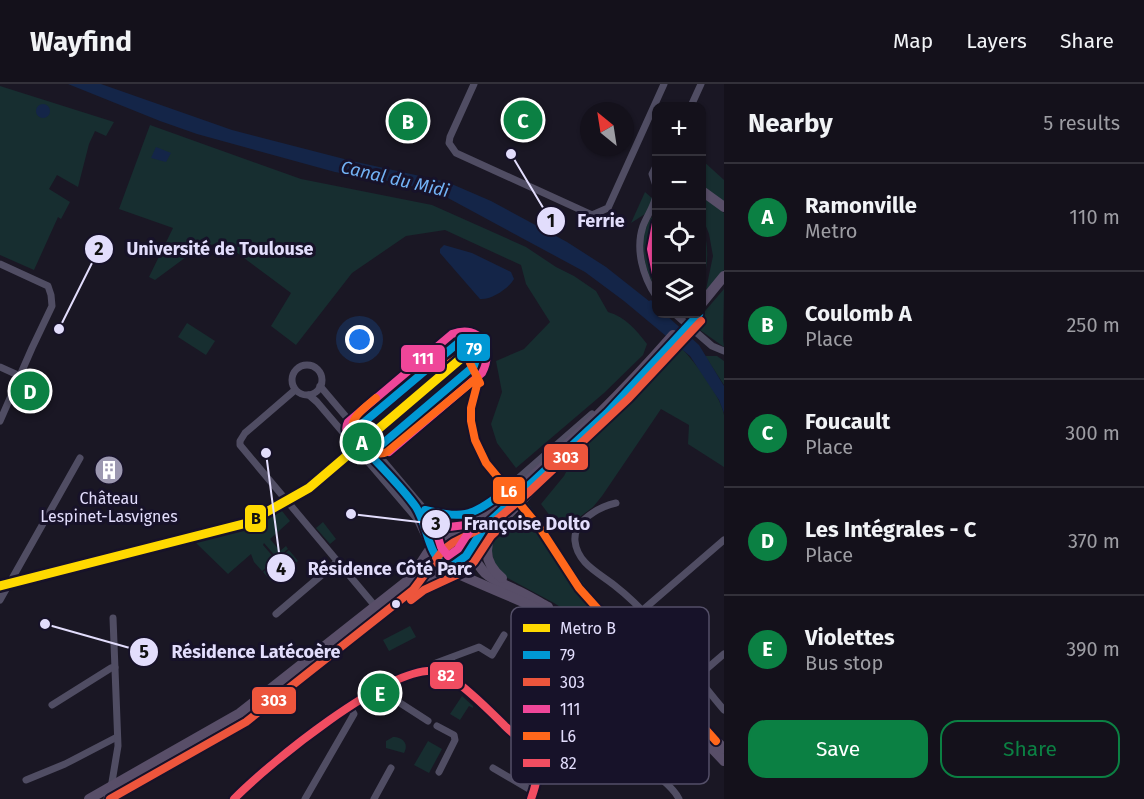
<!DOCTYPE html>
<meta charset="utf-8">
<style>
body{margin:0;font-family:"Fira Sans",sans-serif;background:#211f28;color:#f1f3f6}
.controls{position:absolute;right:18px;top:18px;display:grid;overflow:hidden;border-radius:12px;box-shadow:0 2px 4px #0004}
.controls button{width:54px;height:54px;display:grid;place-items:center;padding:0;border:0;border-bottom:2px solid #33313a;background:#14111b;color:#f1f3f6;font:30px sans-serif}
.compass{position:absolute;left:580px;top:18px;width:54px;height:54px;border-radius:50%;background:#14111b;box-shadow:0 2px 4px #0004;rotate:330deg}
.you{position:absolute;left:360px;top:256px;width:21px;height:21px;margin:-15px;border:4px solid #fff;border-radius:50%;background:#1a73e8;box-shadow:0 0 0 9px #1a73e833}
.badge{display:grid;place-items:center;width:39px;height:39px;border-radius:50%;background:#0b8043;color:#fff;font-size:20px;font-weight:700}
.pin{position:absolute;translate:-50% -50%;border:3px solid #fff;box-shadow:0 2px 6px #0006}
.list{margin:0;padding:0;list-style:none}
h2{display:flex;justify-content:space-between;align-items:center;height:78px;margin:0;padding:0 24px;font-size:26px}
h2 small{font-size:20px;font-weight:400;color:#9d9da3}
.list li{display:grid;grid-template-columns:39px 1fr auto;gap:18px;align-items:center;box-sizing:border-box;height:108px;padding:0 24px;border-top:2px solid #33313a}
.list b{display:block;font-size:22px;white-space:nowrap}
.list p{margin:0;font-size:20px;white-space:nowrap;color:#9d9da3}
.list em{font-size:20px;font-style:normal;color:#9d9da3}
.actions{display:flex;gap:12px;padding:18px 24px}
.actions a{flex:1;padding:14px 0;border:2px solid #0b8043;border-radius:18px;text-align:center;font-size:21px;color:#0b8043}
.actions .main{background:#0b8043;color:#fff}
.icon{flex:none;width:33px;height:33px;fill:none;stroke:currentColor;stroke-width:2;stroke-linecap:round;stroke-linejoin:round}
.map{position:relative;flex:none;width:724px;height:715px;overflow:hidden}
header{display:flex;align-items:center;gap:36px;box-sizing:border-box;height:84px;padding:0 30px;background:#14111b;border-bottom:2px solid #33313a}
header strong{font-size:28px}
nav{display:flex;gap:33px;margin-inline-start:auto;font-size:21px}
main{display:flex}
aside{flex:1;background:#14111b}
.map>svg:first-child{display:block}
.green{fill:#172e30}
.water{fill:#142548}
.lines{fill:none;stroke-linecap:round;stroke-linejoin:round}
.minor{stroke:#504d63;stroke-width:7}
.primary{stroke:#584e68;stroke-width:10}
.primary-bridge{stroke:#584e68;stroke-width:10}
.bus-1-casing{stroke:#171229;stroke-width:12}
.bus-2-casing{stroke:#171229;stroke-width:12}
.bus-3-casing{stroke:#171229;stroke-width:12}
.bus-4-casing{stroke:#171229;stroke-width:12}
.bus-5-casing{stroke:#171229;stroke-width:12}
.bus-1{stroke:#0098d4;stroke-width:8}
.bus-2{stroke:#ed553c;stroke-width:8}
.bus-3{stroke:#ef4699;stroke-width:8}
.bus-4{stroke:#ff671b;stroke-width:8}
.bus-5{stroke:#f14d61;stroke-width:8}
.metro-1-casing{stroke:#171229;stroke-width:14}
.metro-1{stroke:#ffd900;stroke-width:9}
.bus-dot{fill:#e2ddfc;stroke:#171229;stroke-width:2}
.labels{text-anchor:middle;stroke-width:6;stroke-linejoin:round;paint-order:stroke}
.poi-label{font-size:16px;fill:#e2ddfc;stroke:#171229}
.water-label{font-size:18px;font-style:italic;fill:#72b2f5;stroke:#171229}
.key{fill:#171229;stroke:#544f68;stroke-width:1.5}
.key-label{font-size:16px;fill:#e2ddfc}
.leader{fill:none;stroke:#e2ddfc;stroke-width:2}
.callout-dot{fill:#e2ddfc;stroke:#171229;stroke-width:2}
.mark-label{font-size:18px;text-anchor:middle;font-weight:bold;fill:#111}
.callout-label{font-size:18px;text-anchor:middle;font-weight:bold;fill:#e2ddfc;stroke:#171229;stroke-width:6;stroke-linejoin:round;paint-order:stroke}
.line-badge{stroke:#171229;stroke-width:2}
.badge-label{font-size:16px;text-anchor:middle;font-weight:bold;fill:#fff}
.pale-badge-label{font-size:16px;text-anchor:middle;font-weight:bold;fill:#111}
</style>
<header>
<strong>Wayfind</strong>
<nav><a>Map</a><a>Layers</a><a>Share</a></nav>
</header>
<main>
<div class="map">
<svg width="724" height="715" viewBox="0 0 724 715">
<rect width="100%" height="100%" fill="#1a1724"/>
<g class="green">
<polygon points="0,2 114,38 106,52 95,47 89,60 78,103 57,91 49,105 70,118 61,135 58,133 34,186 0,171"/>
<path d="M150 41 301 95 432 121 526 163 556 183 574 192 596 207 608 228C626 233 636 246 647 260L643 271 604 309 516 384 497 359 491 340 502 308 496 277 524 265 550 238 526 200 521 181 445 146 406 152 352 189 296 261 271 242 291 209 224 159 201 162 155 196 149 193 173 144 119 125Z"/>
<polygon points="702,76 724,96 724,119 702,103"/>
<polygon points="645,108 653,115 645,130 631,139"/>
<polygon points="702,111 724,129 724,186 705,210 713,172 709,150 702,132"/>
<path d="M656 126V206C646 188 638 161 647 141 649 136 653 132 656 126Z"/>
<path d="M702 141C710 163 708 182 702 204Z"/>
<polygon points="724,205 723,255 724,263 693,241"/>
<polygon points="187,239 215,257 206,271 178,253"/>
<path d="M677 260C691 272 722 313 724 331 724 348 724 366 724 383L688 360 689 341 661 325 602 412 593 423 577 435 568 434 557 441 541 420 564 392 575 371Z"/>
<polygon points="705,272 717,272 724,277 724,301"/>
<polygon points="528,419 591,510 686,614 683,614 623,563 554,519 504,492 496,485 491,465 497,450"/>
<polygon points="278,422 290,437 270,455 280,467 286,462 288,465 277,474 264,459 263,461 276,476 262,487 254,478 251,470 228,490 195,458 201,445 252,434"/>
<polygon points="323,438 336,455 330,460 316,444"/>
<circle cx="450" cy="466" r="10"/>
<polygon points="289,466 298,477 287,486 278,475"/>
<polygon points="276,477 285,487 282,490 280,489 271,497 263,488"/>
<polygon points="410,542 416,553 389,567 383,556"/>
<polygon points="462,612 473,622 473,624 469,622 460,636 450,630"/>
<path d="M393 653C403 653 409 660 404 669L386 664V657Z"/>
<polygon points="428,657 442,665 429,689 414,681"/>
<path d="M524 667C536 677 536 687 530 700V698L512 688Z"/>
</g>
<g class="water">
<polygon points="68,0 101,0 232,46 352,77 447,98 491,117 567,158 606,183 649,217 651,216 656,221 656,230 665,230 699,261 724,302 724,329 719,316 690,272 624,217 585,188 448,114 405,100 335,88 197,50 160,37"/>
<circle cx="43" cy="27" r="7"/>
<polygon points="156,63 171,69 166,78 151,74"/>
<path d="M444 161 472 169 511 188 514 195C508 205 491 216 480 215L440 169V165Z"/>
</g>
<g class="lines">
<g class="minor">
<polyline points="474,0 450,53 449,59 456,69 592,131 608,124 664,0"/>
<polyline points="691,22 701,0"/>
<polyline points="656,82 652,90 656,102"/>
<path d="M656 111C654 123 647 131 643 142 635 165 643 193 656 212"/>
<polyline points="0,180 48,202 51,211 52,222 32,264 0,337"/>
<polyline points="675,230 712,262 724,267"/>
<circle cx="307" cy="296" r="15"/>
<polyline points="0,283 20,292"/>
<polyline points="320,302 430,432 454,447"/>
<polyline points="295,306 245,349 240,357 240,361 375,522"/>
<polyline points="309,311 317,318 417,435 431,465"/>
<path d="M616 419C599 423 573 437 575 457 577 479 599 489 614 501 658 535 688 584 724 626"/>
<polyline points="425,426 452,433 476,428 499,411 592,330"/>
<polyline points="0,516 80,374"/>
<polyline points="644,525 724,456"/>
<polyline points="276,530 337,478"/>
<polyline points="451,575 464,604"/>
<polyline points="434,586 436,579 479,563 492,571 504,551"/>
<polyline points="529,593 544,602"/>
<polyline points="696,594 724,570"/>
<polyline points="380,606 428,637"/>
<polyline points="52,621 111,584 115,583"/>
<path d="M623 627 618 636C628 652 637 670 650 684 659 695 673 702 679 715"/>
<polyline points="437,642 454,651 455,656 439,688"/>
<polyline points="515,652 544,602 559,611 568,595"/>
<polyline points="493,684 534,708"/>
<polyline points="26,696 65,680 117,653"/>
<polyline points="107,715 112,698 118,662 113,534"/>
<path d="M234 715C259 685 400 576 436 587 458 593 515 652 535 670 544 685 536 700 531 715"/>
<polyline points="305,715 354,630 350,623"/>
<polyline points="374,715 391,684"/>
</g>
<g class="primary">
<polyline points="702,107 724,123"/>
<polyline points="702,219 724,192"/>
<path d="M454 447C469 457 472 476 485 489 494 497 504 500 514 505 526 510 537 517 548 523"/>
<path d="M431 465 439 478 448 485C497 509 552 526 597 557 645 591 684 635 724 677"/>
<path d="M502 494C484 479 482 461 497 442L586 350"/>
<polyline points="404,508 419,497 458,479 466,472 485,442 519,413"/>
<polyline points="599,551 626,569 649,589"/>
<polyline points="662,602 724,665"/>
<path d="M89 715 240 629 406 498C419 486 425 469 436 458 451 443 475 440 492 427 557 373 618 314 673 251"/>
</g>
<polyline class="primary-bridge" points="676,255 698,231"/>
<g class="bus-1-casing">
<g id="bus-1">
<path d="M356 345 458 259C474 257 480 268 474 282L374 367"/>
<path d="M374 367 375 376C389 391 404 406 416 423 429 444 426 469 448 485"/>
<path d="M425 426C461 435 472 433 501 410"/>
<polyline points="448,485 466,472 485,442 607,329 699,230"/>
</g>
</g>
<g class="bus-2-casing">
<g id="bus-2">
<polyline points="411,516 424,506 465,487 474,478 491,452 505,439"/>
<polyline points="110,715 246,638 413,506 443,466 454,458 494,438 528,409 629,314 701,237"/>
</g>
</g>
<g class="bus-3-casing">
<g id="bus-3">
<polyline points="656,139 651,165 656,190"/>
<path d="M364 370C356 361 341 351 348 338L452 250C480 239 495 265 482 289L389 368"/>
<polygon points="434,440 449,443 474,440 458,465 448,472 441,463"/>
</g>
</g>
<g class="bus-4-casing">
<g id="bus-4">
<polyline points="441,285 465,269 480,299"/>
<path d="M376 314C369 320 355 330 353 339 349 355 372 375 387 368L473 297H478L471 324V337L475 356 486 379 540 444 579 504 716 657"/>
</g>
</g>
<g class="bus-5-casing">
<path id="bus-5" d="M234 715C267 681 388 582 435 587 453 589 492 629 506 643 536 671 546 672 531 715"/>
</g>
<use href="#bus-1" class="bus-1"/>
<use href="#bus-2" class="bus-2"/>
<use href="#bus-3" class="bus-3"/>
<use href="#bus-4" class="bus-4"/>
<use href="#bus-5" class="bus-5"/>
<g class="metro-1-casing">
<polyline id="metro-1" points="0,502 247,439 309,404 464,272"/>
</g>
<use href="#metro-1" class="metro-1"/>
</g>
<defs>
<g id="building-disc" transform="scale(1.5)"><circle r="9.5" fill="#9c98b0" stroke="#171229"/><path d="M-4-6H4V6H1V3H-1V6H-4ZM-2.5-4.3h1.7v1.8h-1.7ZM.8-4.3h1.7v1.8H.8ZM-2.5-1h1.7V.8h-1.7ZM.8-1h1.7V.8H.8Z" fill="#fff"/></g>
</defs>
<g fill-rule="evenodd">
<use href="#building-disc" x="109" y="386"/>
</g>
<circle class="bus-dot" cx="396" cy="520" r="5"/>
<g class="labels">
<g class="poi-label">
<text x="109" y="420">Château<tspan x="109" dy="18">Lespinet-Lasvignes</tspan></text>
</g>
<g class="water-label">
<text transform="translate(395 95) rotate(13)" y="6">Canal du Midi</text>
</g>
</g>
<rect x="511" y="523" width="198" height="177" rx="9" class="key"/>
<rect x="523" y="540" width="27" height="8" fill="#ffd900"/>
<rect x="523" y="567" width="27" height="8" fill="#0098d4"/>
<rect x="523" y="594" width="27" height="8" fill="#ed553c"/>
<rect x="523" y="621" width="27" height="8" fill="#ef4699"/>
<rect x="523" y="648" width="27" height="8" fill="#ff671b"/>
<rect x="523" y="675" width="27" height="8" fill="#f14d61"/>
<g class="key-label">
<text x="560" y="550">Metro B</text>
<text x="560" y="577">79</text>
<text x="560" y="604">303</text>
<text x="560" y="631">111</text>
<text x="560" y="658">L6</text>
<text x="560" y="685">82</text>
</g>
<path class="leader" d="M511 70L551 137M59 245L99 165M351 430L436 440M266 369L281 484M45 540L144 568"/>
<g class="callout-dot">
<circle cx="511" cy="70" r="6"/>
<circle cx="59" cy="245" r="6"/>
<circle cx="351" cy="430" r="6"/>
<circle cx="266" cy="369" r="6"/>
<circle cx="45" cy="540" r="6"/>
<circle cx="551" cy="137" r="15"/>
<circle cx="99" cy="165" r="15"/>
<circle cx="436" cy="440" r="15"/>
<circle cx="281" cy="484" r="15"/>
<circle cx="144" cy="568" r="15"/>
</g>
<g class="mark-label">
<text x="551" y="143">1</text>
<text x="99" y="171">2</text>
<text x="436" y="446">3</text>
<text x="281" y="491">4</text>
<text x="144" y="574">5</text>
</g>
<g class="callout-label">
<text x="601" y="143">Ferrie</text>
<text x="220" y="171">Université de Toulouse</text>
<text x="527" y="446">Françoise Dolto</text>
<text x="390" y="491">Résidence Côté Parc</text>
<text x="256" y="574">Résidence Latécoère</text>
</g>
<g class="line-badge">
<rect x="456" y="249" width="35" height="29" rx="6" fill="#0098d4"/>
<rect x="400" y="260" width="46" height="29" rx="6" fill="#ef4699"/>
<rect x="543" y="359" width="46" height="28" rx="6" fill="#ed553c"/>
<rect x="492" y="392" width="34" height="29" rx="6" fill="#ff671b"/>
<rect x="244" y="420" width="23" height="29" rx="6" fill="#ffd900"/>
<rect x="429" y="577" width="35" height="29" rx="6" fill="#f14d61"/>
<rect x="251" y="602" width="46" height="29" rx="6" fill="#ed553c"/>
</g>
<g class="badge-label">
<text x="474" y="270">79</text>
<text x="423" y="280">111</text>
<text x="566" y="379">303</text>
<text x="509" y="413">L6</text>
<text x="446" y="597">82</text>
<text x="274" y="622">303</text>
</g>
<g class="pale-badge-label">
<text x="256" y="440">B</text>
</g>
</svg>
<div class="controls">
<button>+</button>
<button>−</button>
<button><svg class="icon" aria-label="locate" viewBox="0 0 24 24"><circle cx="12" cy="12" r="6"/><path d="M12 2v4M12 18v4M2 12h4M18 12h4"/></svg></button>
<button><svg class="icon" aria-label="layers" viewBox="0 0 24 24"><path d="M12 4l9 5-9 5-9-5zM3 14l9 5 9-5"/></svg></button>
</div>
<svg class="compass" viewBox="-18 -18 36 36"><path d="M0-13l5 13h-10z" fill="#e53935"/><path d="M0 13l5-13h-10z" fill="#9d9da3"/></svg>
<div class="you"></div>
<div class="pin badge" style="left:362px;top:358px">A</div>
<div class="pin badge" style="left:408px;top:37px">B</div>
<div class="pin badge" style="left:523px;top:36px">C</div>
<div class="pin badge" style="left:30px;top:307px">D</div>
<div class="pin badge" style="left:380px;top:609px">E</div>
</div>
<aside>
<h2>Nearby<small>5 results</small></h2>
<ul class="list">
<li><span class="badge">A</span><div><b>Ramonville</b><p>Metro</p></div><em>110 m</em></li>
<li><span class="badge">B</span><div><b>Coulomb A</b><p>Place</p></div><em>250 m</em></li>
<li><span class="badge">C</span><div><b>Foucault</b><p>Place</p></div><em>300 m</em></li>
<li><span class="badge">D</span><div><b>Les Intégrales - C</b><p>Place</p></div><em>370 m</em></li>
<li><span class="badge">E</span><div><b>Violettes</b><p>Bus stop</p></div><em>390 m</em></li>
</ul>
<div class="actions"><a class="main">Save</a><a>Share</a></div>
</aside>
</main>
